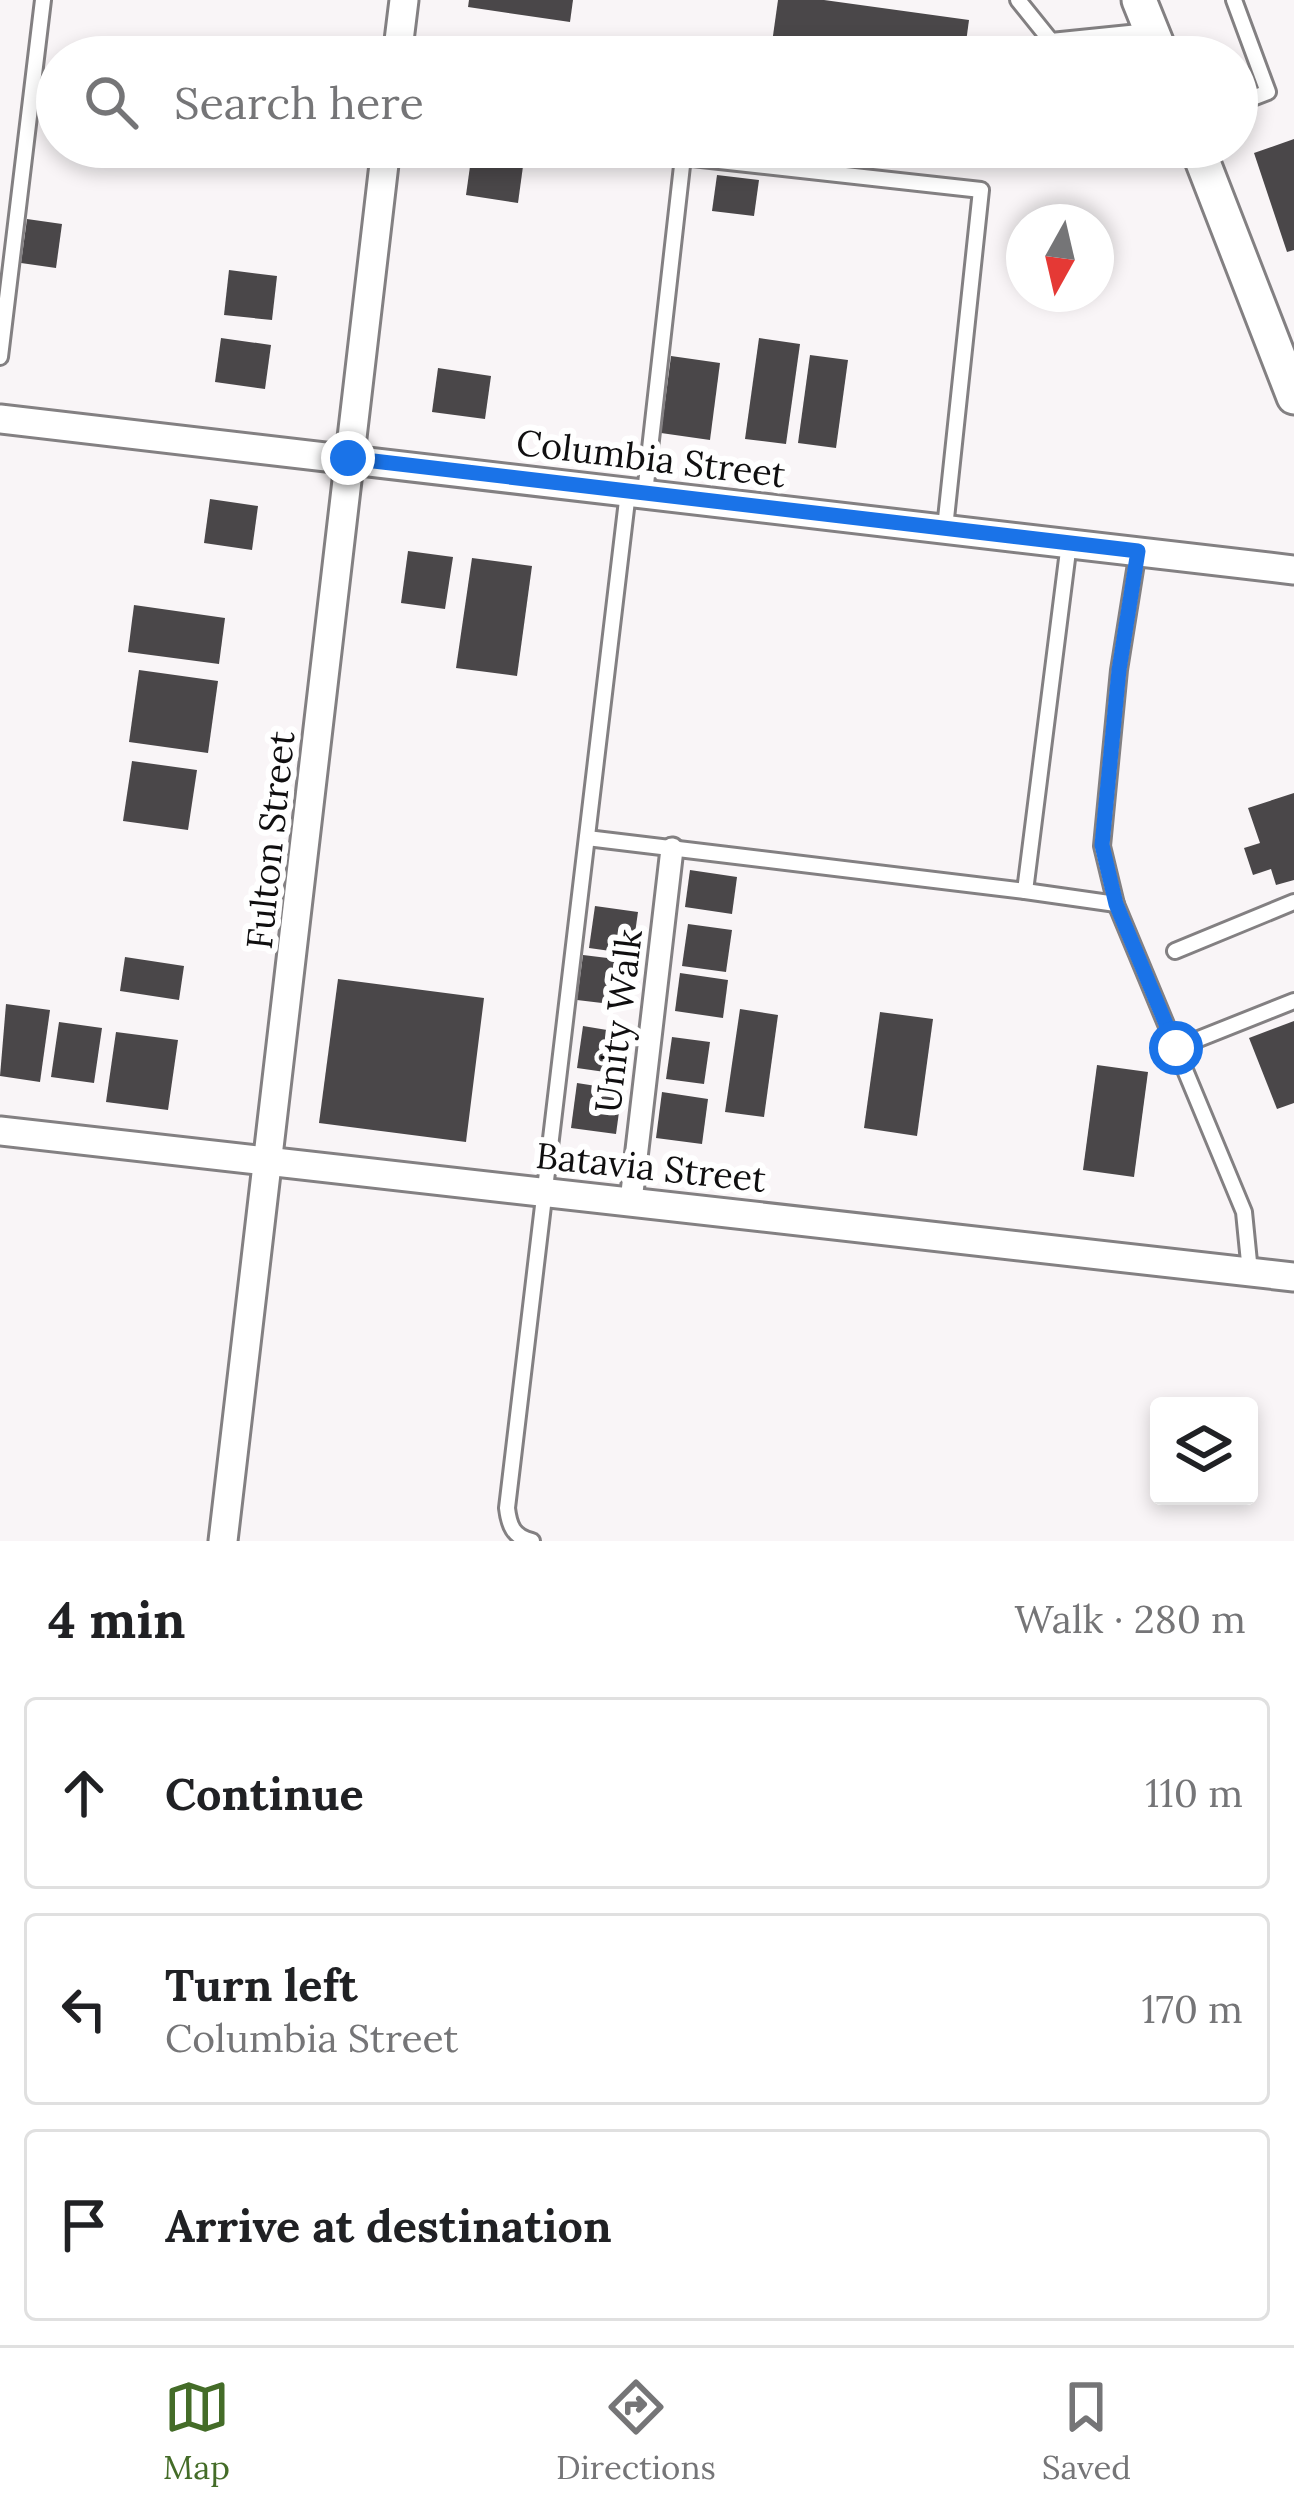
<!DOCTYPE html>
<meta charset="utf-8">
<style>
body{margin:0;font-family:Lora,serif;background:#f2f2f2;color:#202124}
.controls{position:absolute;right:36px;bottom:36px;display:grid;overflow:hidden;border-radius:12px;box-shadow:0 6px 18px #0003}
.controls button{width:108px;height:108px;display:grid;place-items:center;padding:0;border:0;border-bottom:3px solid #e0e0e0;background:#fff;color:#202124;font:60px sans-serif}
.compass{position:absolute;left:1006px;top:204px;width:108px;height:108px;border-radius:50%;background:#fff;box-shadow:0 6px 18px #0003;rotate:188deg}
.stop{position:absolute;width:36px;height:36px;margin:-27px;border:9px solid #1a73e8;border-radius:50%;background:#fff}
.stop.end{background:#1a73e8;border-color:#fff;box-shadow:0 3px 12px #0008}
.list{margin:0;padding:0;list-style:none}
h2{display:flex;justify-content:space-between;align-items:center;height:156px;margin:0;padding:0 48px;font-size:51px}
h2 small{font-size:39px;font-weight:400;color:#757577}
.list li{display:grid;grid-template-columns:78px 1fr auto;gap:36px;align-items:center;box-sizing:border-box;height:192px;margin:0 24px 24px;padding:0 24px;border:3px solid #e0e0e0;border-radius:12px}
.list b{display:block;font-size:45px;white-space:nowrap}
.list p{margin:0;font-size:39px;white-space:nowrap;color:#757577}
.list em{font-size:39px;font-style:normal;color:#757577}
.icon{flex:none;width:66px;height:66px;fill:none;stroke:currentColor;stroke-width:2;stroke-linecap:round;stroke-linejoin:round}
.map{position:relative;flex:none;width:1294px;height:1541px;overflow:hidden}
.search{position:absolute;background:#fff;box-shadow:0 6px 18px #0003;left:36px;right:36px;top:36px;height:132px;display:flex;align-items:center;gap:30px;box-sizing:border-box;padding:0 42px;border-radius:66px;color:#757577;font-size:45px}
.sheet{height:804px;background:#fff}
nav{display:flex;justify-content:space-around;align-items:center;box-sizing:border-box;height:168px;border-top:3px solid #e0e0e0;background:#fff;font-size:33px;color:#757577}
nav a{display:grid;justify-items:center;gap:6px}
nav .on{color:#446c28}
.map>svg:first-child{display:block}
.building{fill:#4a4749}
.lines{fill:none;stroke-linecap:round;stroke-linejoin:round}
.service-casing{stroke:#838082;stroke-width:20}
.pedestrian-casing{stroke:#838082;stroke-width:27}
.minor-casing{stroke:#838082;stroke-width:33}
.tertiary-casing{stroke:#838082;stroke-width:39}
.service{stroke:#fff;stroke-width:14}
.pedestrian{stroke:#fff;stroke-width:21}
.minor{stroke:#fff;stroke-width:27}
.tertiary{stroke:#fff;stroke-width:33}
.route{stroke:#1a73e8;stroke-width:15}
.labels{text-anchor:middle;stroke-width:12;stroke-linejoin:round;paint-order:stroke}
.street-label{font-size:36px;fill:#100f10;stroke:#fff}
</style>
<div class="map">
<svg width="1294" height="1541" viewBox="0 0 1294 1541">
<rect width="100%" height="100%" fill="#f9f5f7"/>
<g class="building">
<polygon points="469,0 573,0 570,22 468,7"/>
<polygon points="778,0 824,0 969,20 964,57 770,57"/>
<polygon points="1294,139 1294,250 1287,252 1254,153"/>
<polygon points="472,152 524,159 518,203 466,195"/>
<polygon points="717,175 759,180 754,216 712,211"/>
<polygon points="27,219 62,224 56,268 21,263"/>
<polygon points="229,270 277,276 272,320 224,315"/>
<polygon points="221,338 271,345 265,389 215,382"/>
<polygon points="759,338 800,344 786,444 745,439"/>
<polygon points="810,355 848,360 836,448 798,443"/>
<polygon points="671,356 720,363 710,440 661,433"/>
<polygon points="438,368 491,376 485,419 432,412"/>
<polygon points="210,499 258,506 252,550 204,543"/>
<polygon points="408,551 453,557 445,609 401,603"/>
<polygon points="472,558 532,566 517,676 456,668"/>
<polygon points="134,605 225,618 219,664 128,652"/>
<polygon points="139,670 218,681 208,753 129,742"/>
<polygon points="132,761 197,770 188,830 123,821"/>
<polygon points="1294,793 1294,880 1276,885 1271,869 1253,875 1244,848 1260,843 1248,808"/>
<polygon points="690,870 737,877 732,914 685,907"/>
<polygon points="595,906 638,912 632,954 589,948"/>
<polygon points="688,924 732,930 726,972 682,966"/>
<polygon points="583,955 632,961 627,1006 577,1000"/>
<polygon points="125,957 184,966 179,1000 120,991"/>
<polygon points="680,973 728,980 723,1018 675,1011"/>
<polygon points="338,979 484,998 466,1142 319,1123"/>
<polygon points="6,1004 50,1010 40,1082 0,1076"/>
<polygon points="740,1009 778,1015 764,1117 725,1112"/>
<polygon points="880,1012 933,1019 917,1136 864,1128"/>
<polygon points="1294,1021 1294,1103 1277,1109 1249,1038"/>
<polygon points="59,1022 102,1028 94,1083 51,1077"/>
<polygon points="583,1026 625,1033 619,1074 577,1068"/>
<polygon points="116,1032 178,1040 168,1110 106,1102"/>
<polygon points="672,1037 710,1042 704,1084 666,1079"/>
<polygon points="1097,1065 1148,1072 1134,1177 1083,1170"/>
<polygon points="577,1083 622,1090 616,1134 571,1128"/>
<polygon points="662,1092 708,1099 702,1144 656,1138"/>
</g>
<g class="lines">
<g class="service-casing">
<g id="service">
<polyline points="1018,0 1051,41 1149,31"/>
<polyline points="1234,0 1268,92 1237,104"/>
<polyline points="0,357 43,0"/>
<polyline points="645,493 683,157 981,190 945,528"/>
<polyline points="1138,551 1119,670 1102,846 1116,904 1244,1212 1250,1272"/>
<polyline points="587,838 1025,891 1069,543"/>
<polyline points="1025,891 1116,904"/>
<polyline points="1175,951 1294,902"/>
<polyline points="1176,1048 1294,1001"/>
<path d="M532 1541C513 1537 509 1525 507 1508L628 492"/>
</g>
</g>
<g class="pedestrian-casing">
<polyline id="pedestrian" points="631,1201 672,849"/>
</g>
<g class="minor-casing">
<g id="minor">
<polyline points="397,57 404,0"/>
<polyline points="0,419 1294,570"/>
<polyline points="0,1131 1294,1277"/>
<polyline points="223,1541 386,147"/>
</g>
</g>
<g class="tertiary-casing">
<g id="tertiary">
<polyline points="1139,0 1162,57"/>
<polyline points="1197,147 1294,397"/>
</g>
</g>
<use href="#service" class="service"/>
<use href="#pedestrian" class="pedestrian"/>
<use href="#minor" class="minor"/>
<use href="#tertiary" class="tertiary"/>
</g>
<g class="lines">
<polyline class="route" points="348,458 1138,551 1119,670 1102,845 1116,904 1176,1048"/>
</g>
<g class="labels">
<g class="street-label">
<text transform="translate(651 458) rotate(7)" y="13">Columbia Street</text>
<text transform="translate(270 840) rotate(-84)" y="13">Fulton Street</text>
<text transform="translate(618 1021) rotate(-83)" y="13">Unity Walk</text>
<text transform="translate(651 1167) rotate(6)" y="13">Batavia Street</text>
</g>
</g>
</svg>
<div class="controls">
<button><svg class="icon" aria-label="layers" viewBox="0 0 24 24"><path d="M12 4l9 5-9 5-9-5zM3 14l9 5 9-5"/></svg></button>
</div>
<svg class="compass" viewBox="-18 -18 36 36"><path d="M0-13l5 13h-10z" fill="#e53935"/><path d="M0 13l5-13h-10z" fill="#757577"/></svg>
<div class="stop" style="left:1176px;top:1048px"></div>
<div class="stop end" style="left:348px;top:458px"></div>
<div class="search"><svg class="icon" aria-label="search" viewBox="0 0 24 24"><circle cx="10" cy="10" r="6"/><path d="M15 15l6 6"/></svg>Search here</div>
</div>
<section class="sheet">
<h2>4 min<small>Walk · 280 m</small></h2>
<ul class="list">
<li><svg class="icon" aria-label="ahead" viewBox="0 0 24 24"><path d="M12 20V5M6 11l6-6 6 6"/></svg><div><b>Continue</b></div><em>110 m</em></li>
<li><svg class="icon" aria-label="left" viewBox="0 0 24 24"><path d="M17 20v-9H6M10 6l-5 5 5 5"/></svg><div><b>Turn left</b><p>Columbia Street</p></div><em>170 m</em></li>
<li><svg class="icon" aria-label="arrive" viewBox="0 0 24 24"><path d="M6 21V4h12l-3 4 3 4H6"/></svg><div><b>Arrive at destination</b></div></li>
</ul>
</section>
<nav>
<a class="on"><svg class="icon" aria-label="map" viewBox="0 0 24 24"><path d="M3 6l6-2 6 2 6-2v14l-6 2-6-2-6 2zM9 4v14M15 6v14"/></svg>Map</a>
<a><svg class="icon" aria-label="directions" viewBox="0 0 24 24"><path d="M12 3l9 9-9 9-9-9zM9 14v-3h6M13 9l2 2-2 2"/></svg>Directions</a>
<a><svg class="icon" aria-label="saved" viewBox="0 0 24 24"><path d="M7 4h10v16l-5-4-5 4z"/></svg>Saved</a>
</nav>
